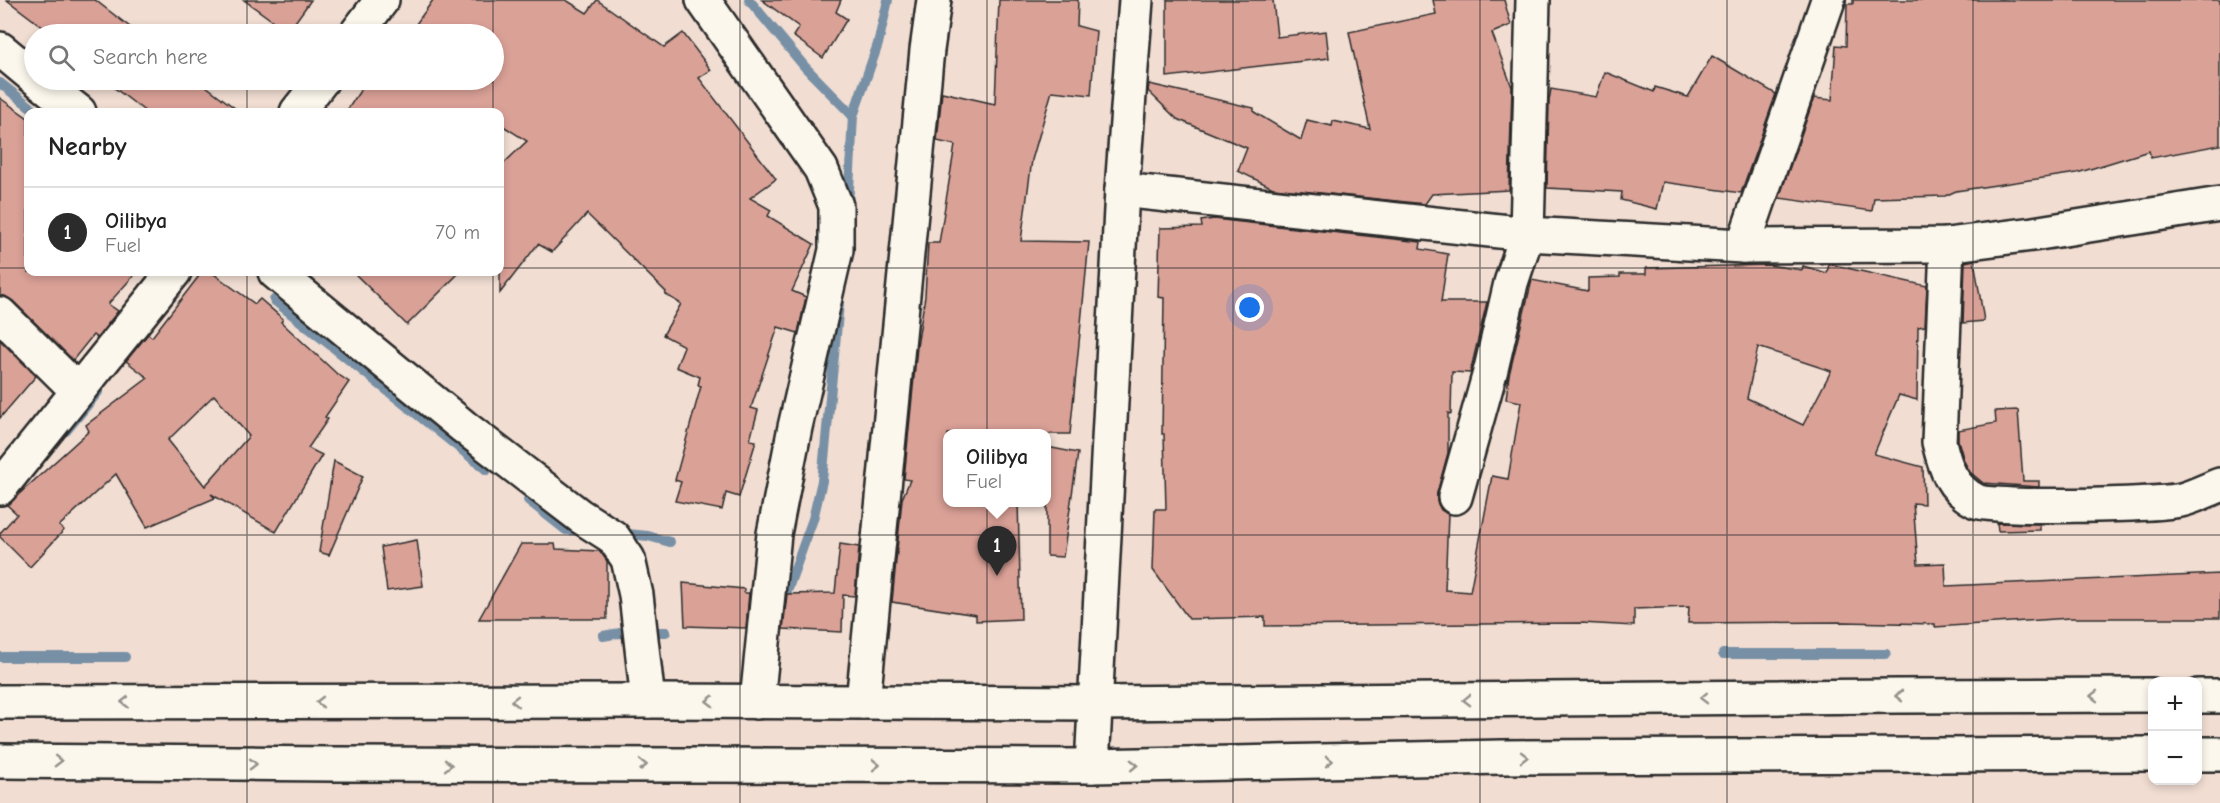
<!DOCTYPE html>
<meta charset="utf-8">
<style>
body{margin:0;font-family:"Comic Neue",sans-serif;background:#f6f6f6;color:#222}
.controls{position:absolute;right:18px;bottom:18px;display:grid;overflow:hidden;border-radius:12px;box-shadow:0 3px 9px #0003}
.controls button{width:54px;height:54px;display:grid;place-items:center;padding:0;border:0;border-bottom:2px solid #e0e0e0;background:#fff;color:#222;font:30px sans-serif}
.you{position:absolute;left:1250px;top:308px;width:21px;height:21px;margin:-15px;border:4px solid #fff;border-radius:50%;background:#1a73e8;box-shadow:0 0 0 9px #1a73e833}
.badge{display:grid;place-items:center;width:39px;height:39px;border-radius:50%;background:#2b2b2b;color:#fff;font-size:20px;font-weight:700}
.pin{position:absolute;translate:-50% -50px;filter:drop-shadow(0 2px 3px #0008)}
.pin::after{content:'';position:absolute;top:32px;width:21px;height:18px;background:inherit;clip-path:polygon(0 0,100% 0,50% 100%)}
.popup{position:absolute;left:943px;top:429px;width:108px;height:78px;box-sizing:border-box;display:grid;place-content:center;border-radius:12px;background:#fff;filter:drop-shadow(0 2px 4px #0005);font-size:20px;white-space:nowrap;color:#767676}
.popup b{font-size:22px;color:#222}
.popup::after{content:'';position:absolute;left:50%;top:100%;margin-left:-12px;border:12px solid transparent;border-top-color:#fff}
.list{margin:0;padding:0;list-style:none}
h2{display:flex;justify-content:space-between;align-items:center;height:78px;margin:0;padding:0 24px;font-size:26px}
h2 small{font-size:20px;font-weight:400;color:#767676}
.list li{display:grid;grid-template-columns:39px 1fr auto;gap:18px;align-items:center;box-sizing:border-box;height:90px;padding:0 24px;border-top:2px solid #e0e0e0}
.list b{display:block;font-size:22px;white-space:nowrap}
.list p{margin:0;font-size:20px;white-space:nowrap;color:#767676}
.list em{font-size:20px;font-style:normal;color:#767676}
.icon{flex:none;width:33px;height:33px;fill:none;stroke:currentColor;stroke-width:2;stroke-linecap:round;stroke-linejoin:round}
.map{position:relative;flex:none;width:2220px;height:803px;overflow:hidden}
.search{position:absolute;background:#fff;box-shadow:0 3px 9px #0003;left:24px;top:24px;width:480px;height:66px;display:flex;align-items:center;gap:15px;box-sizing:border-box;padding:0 21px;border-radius:33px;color:#767676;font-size:22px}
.panel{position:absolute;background:#fff;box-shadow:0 3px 9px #0003;left:24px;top:108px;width:480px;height:168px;border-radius:12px}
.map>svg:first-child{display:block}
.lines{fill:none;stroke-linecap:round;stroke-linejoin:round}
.stream{stroke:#7890a5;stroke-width:10}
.building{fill:#daa197;stroke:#2b2b2b;stroke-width:1.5;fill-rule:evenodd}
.minor-casing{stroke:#2b2b2b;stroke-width:38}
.secondary-casing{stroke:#2b2b2b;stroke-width:38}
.minor{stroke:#fbf7ec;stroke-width:33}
.secondary{stroke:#fbf7ec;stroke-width:33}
.oneway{stroke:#93918c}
.grid{fill:none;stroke:#2b2b2b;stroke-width:1.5;stroke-opacity:0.55}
</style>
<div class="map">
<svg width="2220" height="803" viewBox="0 0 2220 803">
<rect width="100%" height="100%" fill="#f1ddd2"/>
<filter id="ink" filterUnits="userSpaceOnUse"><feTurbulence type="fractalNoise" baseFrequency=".0167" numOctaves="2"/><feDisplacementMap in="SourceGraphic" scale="12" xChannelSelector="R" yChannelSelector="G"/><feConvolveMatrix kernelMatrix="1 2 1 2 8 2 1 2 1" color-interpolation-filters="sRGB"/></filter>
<g filter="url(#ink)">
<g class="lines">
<g class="stream">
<polyline points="749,0 805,67 853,116"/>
<polyline points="0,83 37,112"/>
<polyline points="848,207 853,116 878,44 888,0"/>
<polyline points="274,300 487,470"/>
<polyline points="66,431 98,392"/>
<polyline points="528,500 566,530 586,531"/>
<polyline points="617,533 648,536 670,542"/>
<polyline points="779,613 813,519 822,481 839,303"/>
<polyline points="603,636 626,632 666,632"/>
<polyline points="1723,654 1886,654"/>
<polyline points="0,657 125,657"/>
</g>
</g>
<g class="building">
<polygon points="7,0 95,0 139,34 52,34"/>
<polygon points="244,0 311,0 288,32"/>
<polygon points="433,0 566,0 587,13 597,0 664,47 683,33 711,70 699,78 776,179 750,198 771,210 768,216 814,244 792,291 806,297 798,333 778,327 751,408 758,410 750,440 756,441 739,497 726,493 722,510 675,501 681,482 675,480 701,386 698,385 700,377 676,367 684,346 663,335 681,304 665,294 666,292 587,214 552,252 538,244 500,293 500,167 527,141 500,124 500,112 346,112 367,80 494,80 494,34 409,34"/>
<polygon points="762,0 841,0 836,12 847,19 823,58 793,36 799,27"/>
<polygon points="999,0 1078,0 1077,26 1096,31 1091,95 1052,91 1032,160 1021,241 1089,242 1070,434 948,434 948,502 1018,502 1021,619 976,621 976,615 892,602 902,499 910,480 904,479 917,347 925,296 928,243 939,243 955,145 937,141 942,92 995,104"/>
<polygon points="1167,0 1273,0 1277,37 1326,31 1329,58 1167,77"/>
<polygon points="1433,0 1504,0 1511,25 1492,33 1512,87 1509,190 1432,194 1425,204 1273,188 1238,171 1247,148 1177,119 1148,91 1149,84 1254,108 1254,112 1301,140 1307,120 1332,126 1333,121 1370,129 1349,32 1436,14"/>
<polygon points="1853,0 2220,0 2220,145 2151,158 2149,151 2077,173 1956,191 1945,196 1874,198 1872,211 1779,198 1814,98 1832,100 1836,45 1846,46 1847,4 1853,4"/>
<polygon points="1712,56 1776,94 1741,193 1663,182 1657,209 1621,200 1622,192 1547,188 1549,101 1551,89 1596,97 1605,72 1654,92 1655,87 1688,97"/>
<polygon points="104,80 198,80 240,112 146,112"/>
<polygon points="0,98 28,118 28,272 137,272 108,304 118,311 97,338 93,335 73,360 13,301 5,296 0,296"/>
<path d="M1214 219 1421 242 1420 249 1448 254 1441 302H1487L1470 373 1452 372 1451 414 1448 413V453L1437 493V502L1441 510 1448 514 1445 590 1470 592 1492 476 1508 479 1521 402 1506 399 1509 375 1532 280 1588 291V278L1620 277V274H1646V268L1768 265 1802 270 1803 266 1827 273 1829 264 1927 286 1925 326 1918 327 1917 400 1899 395 1874 454 1923 467 1924 504 1913 503 1918 564 1945 563 1946 586 2220 574V618H2070L1935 627V624L1844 622 1688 623 1689 607 1634 609V626L1581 623 1265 626V617L1189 619 1153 570 1155 509H1166L1164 434H1162L1164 298 1158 297 1160 228 1202 227 1201 221ZM1758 347 1831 371 1803 425 1747 398Z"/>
<polygon points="1974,260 1984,321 1963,323 1965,262"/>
<path d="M202 272H211L255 304 260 299 283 319 281 322 336 373 349 382 325 417 328 419 308 448 322 455 276 532 211 494 215 498 147 527 116 474 59 526 64 530 30 567 0 537V533L17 514 7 505 89 431 86 425 148 378 126 361 148 334 152 337ZM214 395 249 436 205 486 168 440Z"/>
<polygon points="353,272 460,272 407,325"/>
<polygon points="0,340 36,376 0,418"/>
<polygon points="2018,410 2023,481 2039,481 2039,487 1983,483 1970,472 1964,461 1958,440 1958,430 1996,423 1995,411"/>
<polygon points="1047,447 1078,453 1063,557 1047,556"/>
<polygon points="334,461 363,476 329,555 319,552"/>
<polygon points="1997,523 2040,524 2040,530 1998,531"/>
<polygon points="417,540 423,586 387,591 381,547"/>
<polygon points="521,544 555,544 556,549 600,551 607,561 607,619 479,619"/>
<polygon points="840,544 859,547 855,596 843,595 842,632 783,629 787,594 835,593"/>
<polygon points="683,583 744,589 744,593 749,593 746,628 685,626"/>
</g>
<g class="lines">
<g class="minor-casing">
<g id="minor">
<polyline points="703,0 821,169 836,206 836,250 795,427 774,534 757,702"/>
<polyline points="356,34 382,0"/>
<polyline points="0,49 34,77"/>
<polyline points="38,80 79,112"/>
<polyline points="297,112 322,80"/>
<polyline points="1122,190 1527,234 1743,246 1947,245 2033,234 2220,204"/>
<path d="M1947 245 1939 442C1945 467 1951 488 1976 501 1993 509 2158 505 2181 500 2194 497 2207 490 2220 485"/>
<polyline points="1743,246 1828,0"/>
<polyline points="275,272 464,427 580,516 613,537 628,559 636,595 648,701"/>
<polyline points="0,314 78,391"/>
<polyline points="0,488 174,272"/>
<polyline points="1455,497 1491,369 1511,283 1527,234 1533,0"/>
<polyline points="863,702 927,50 934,0"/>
<polyline points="1092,766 1122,190 1136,0"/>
</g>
</g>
<g class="secondary-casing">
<g id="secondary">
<polyline points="2198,696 2220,696"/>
<polyline points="0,702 648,701 1096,703 1899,696 2152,695"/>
<polyline points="2198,754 2220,754"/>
<polyline points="0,761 334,764 1092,766 1502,757 2152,754"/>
</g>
</g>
<use href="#minor" class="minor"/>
<use href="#secondary" class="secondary"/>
</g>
<defs><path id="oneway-chevron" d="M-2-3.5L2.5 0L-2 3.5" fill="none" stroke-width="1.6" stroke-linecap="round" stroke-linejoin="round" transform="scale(1.5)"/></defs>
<g class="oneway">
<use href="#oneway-chevron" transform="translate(1899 696) rotate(180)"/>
<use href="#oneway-chevron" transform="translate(2094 696) rotate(180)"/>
<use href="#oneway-chevron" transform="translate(1704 698) rotate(179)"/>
<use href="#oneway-chevron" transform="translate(1467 700) rotate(179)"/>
<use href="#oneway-chevron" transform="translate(515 701) rotate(180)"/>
<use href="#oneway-chevron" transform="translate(710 701) rotate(-180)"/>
<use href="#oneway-chevron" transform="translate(125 702) rotate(180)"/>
<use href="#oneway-chevron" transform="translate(320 702) rotate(180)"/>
<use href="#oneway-chevron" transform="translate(1524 757)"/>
<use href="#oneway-chevron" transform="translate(58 761) rotate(1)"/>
<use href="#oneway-chevron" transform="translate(1329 761) rotate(-1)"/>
<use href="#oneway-chevron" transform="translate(253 764) rotate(1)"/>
<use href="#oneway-chevron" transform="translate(448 765)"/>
<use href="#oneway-chevron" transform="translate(643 765)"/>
<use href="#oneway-chevron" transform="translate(876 765)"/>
<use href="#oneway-chevron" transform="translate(1134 765) rotate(-1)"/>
</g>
</g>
<path class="grid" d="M247 0V34M493 0V34M740 0V803M987 0V803M1233 0V803M1480 0V803M1727 0V803M1973 0V803M247 80V112M493 80V112M0 268H28M500 268H2220M247 272V803M493 272V803M0 535H2220"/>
</svg>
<div class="controls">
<button>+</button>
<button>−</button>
</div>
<div class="you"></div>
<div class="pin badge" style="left:997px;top:576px">1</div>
<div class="popup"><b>Oilibya</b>Fuel</div>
<div class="search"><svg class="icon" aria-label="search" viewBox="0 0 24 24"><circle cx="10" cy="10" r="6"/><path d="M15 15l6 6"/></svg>Search here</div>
<section class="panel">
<h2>Nearby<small></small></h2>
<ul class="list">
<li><span class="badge">1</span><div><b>Oilibya</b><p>Fuel</p></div><em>70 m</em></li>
</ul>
</section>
</div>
